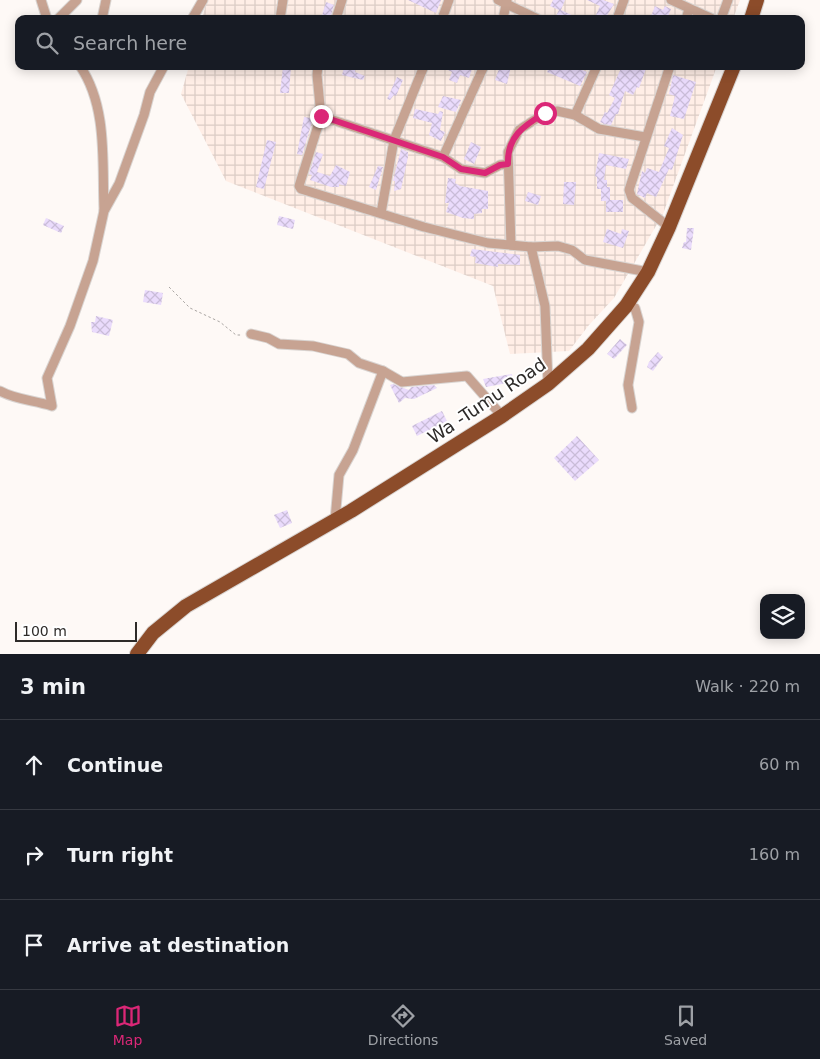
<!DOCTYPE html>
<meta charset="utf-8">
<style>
body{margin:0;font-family:"DejaVu Sans",sans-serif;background:#242831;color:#f1f3f6}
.controls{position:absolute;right:15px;bottom:15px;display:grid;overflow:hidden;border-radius:10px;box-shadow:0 2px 12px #0003}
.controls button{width:45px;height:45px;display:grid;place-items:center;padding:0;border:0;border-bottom:1px solid #363941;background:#171b24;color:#f1f3f6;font:25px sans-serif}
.scale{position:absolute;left:15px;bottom:12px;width:122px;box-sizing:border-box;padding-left:5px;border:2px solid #2e2b29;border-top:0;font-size:14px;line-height:18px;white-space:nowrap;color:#2e2b29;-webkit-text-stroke:4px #fff;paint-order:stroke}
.stop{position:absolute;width:15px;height:15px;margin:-11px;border:4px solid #db2777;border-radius:50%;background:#fff}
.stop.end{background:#db2777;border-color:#fff;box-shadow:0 1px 5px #0008}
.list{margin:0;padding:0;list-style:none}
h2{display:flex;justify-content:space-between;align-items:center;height:65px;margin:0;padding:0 20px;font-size:21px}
h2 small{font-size:16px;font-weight:400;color:#9ea1a6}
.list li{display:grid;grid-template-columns:32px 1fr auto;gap:15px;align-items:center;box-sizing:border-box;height:90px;padding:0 20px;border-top:1px solid #363941}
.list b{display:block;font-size:19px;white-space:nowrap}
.list em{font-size:16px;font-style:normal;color:#9ea1a6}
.icon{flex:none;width:28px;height:28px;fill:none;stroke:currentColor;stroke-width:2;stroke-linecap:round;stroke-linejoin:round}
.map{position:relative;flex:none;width:820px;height:654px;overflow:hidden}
.search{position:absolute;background:#171b24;box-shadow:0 2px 12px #0003;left:15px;right:15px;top:15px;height:55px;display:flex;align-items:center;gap:12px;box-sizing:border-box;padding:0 18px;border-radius:10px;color:#9ea1a6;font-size:19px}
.sheet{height:335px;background:#171b24}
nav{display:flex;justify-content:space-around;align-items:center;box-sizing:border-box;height:70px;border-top:1px solid #363941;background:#171b24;font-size:14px;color:#9ea1a6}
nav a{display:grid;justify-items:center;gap:2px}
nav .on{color:#db2777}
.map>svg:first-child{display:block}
.industrial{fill:url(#industrial-grid)}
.building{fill:url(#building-cross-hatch)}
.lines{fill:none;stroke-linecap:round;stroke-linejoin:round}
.minor-casing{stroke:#d9d4d1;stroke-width:11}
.trunk-casing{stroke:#d9d4d1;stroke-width:16}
.path{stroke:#a9a5a2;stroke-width:1;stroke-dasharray:2.5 2.5;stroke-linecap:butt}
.minor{stroke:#c7a392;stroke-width:9}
.trunk{stroke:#8c4c2a;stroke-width:14}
.route{stroke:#db2777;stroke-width:6}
.labels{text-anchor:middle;stroke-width:4;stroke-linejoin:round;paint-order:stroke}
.street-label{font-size:18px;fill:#2e2b29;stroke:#fff}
</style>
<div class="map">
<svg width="820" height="654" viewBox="0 0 820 654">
<defs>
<pattern id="industrial-grid" width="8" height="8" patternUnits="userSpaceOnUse" patternTransform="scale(1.25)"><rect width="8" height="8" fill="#ffeee6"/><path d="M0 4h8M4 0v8" fill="none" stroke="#dbccc5"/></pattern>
<pattern id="building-cross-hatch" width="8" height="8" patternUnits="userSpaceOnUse" patternTransform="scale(1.25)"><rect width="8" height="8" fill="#eadbfc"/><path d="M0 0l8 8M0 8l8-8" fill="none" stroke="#c9bcd8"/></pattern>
</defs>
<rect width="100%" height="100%" fill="#fef9f6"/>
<g class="industrial">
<polygon points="207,0 740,0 733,19 202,19"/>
<polygon points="189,66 717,66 663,214 614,298 589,325 569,351 510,354 493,286 226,181 181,94"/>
</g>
<g class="building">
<polygon points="408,0 441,0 436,13"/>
<polygon points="553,0 565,0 561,10 580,19 563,19 556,16 559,10 550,6"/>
<polygon points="587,0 603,0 614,4 605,19 594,19 600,6"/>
<polygon points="326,2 334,5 331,15 329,19 321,19"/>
<polygon points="655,6 663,10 665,6 671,9 667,19 650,19"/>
<polygon points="291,66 289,93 280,93 283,67"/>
<polygon points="349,66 356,66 355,72 365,76 363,80 342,75 344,68 349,70"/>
<polygon points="440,66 473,66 469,78 460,75 457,83 449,80 452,72"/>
<polygon points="500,66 511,66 507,84 495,80"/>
<polygon points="550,66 558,70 560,66 573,66 587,72 580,86 547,72"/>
<polygon points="622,66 647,66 639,88 637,87 633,95 625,91 618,114 616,114 611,125 604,124 600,122 605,112 607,113 615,98 609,95"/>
<polygon points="673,75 696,82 684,119 670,116 675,96 669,94"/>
<polygon points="397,77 403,80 396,96 394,95 390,100 387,99"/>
<polygon points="443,96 461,100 456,112 438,107"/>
<polygon points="415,109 438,114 440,111 443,112 440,130 445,132 441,141 429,135 432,123 413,118"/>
<polygon points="304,117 311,118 312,122 302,155 297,154"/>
<polygon points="672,128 683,135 672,170 669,169 656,197 647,193 645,198 637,194 642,171 645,173 647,168 659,172 669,148 664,146"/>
<polygon points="267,140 276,142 264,189 256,187"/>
<polygon points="471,142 481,147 474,164 464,159"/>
<polygon points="401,149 408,152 408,157 401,189 394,191 395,181 393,181"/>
<polygon points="316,152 323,154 317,172 330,176 336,165 350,172 346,186 339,184 339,187 331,187 310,180 312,175 309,174"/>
<polygon points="599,153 629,159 626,169 606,165 604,180 607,180 607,187 610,187 610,200 623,200 623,212 606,212 606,201 601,201 601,189 597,189 597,177 595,176"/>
<polygon points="378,166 383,167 376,190 369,187"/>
<polygon points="448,178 456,179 455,183 460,186 488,191 488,209 482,209 482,213 474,214 474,219 463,218 446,212 449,203 445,203"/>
<polygon points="564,182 576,182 574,205 563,204"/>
<polygon points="528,192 541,196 538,205 525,201"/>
<polygon points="279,216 295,220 293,229 277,225"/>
<polygon points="46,218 64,226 61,233 43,225"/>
<polygon points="687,228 694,228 691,250 682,248 684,242 686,242"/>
<polygon points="607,229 621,234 622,229 629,231 623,248 603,242"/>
<polygon points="472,249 520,255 520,265 498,264 498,267 475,263 476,257 470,256"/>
<polygon points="145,290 163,293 161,305 143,302"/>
<polygon points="96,316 113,320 109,336 92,332 91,322 95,322"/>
<polygon points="620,339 627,345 614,359 607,354"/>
<polygon points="658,352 663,357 653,371 647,367 649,362"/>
<polygon points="512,374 513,382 486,387 483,379"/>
<polygon points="393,384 409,390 411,387 434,385 437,388 414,399 405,398 399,403 390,385"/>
<polygon points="442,411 447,421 417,436 412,426"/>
<polygon points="577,436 599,460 575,481 554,458"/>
<polygon points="287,510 292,523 280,528 274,515"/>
</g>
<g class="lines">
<g class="minor-casing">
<g id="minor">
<polyline points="41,0 47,19"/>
<polyline points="498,0 538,19"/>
<polyline points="671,0 713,19"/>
<polyline points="58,19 77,0"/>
<polyline points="102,19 106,0"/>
<polyline points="192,19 203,0"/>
<polyline points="280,19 283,0"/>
<polyline points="336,19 342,0"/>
<polyline points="442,19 449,0"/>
<polyline points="503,19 507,0"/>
<polyline points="617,19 624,0"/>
<polyline points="686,19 689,9"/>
<polyline points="721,19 728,0"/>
<path d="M80 66C108 107 102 163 104 210"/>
<polyline points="318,66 317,75 321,116 299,186 301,189 424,227 488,243 531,247 558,246 572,250 585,260 648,272"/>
<polyline points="575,115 597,66"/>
<polyline points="321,116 443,157 461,169 485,173 500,165 508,164"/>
<polyline points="443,157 484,66"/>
<polyline points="381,213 394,140 424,66"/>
<polyline points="669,227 632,198 629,190 670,66"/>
<polyline points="511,245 508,152 519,130 545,113 557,111 575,115 599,129 645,137"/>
<polyline points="531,247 545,306 548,384"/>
<polyline points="626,306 635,308 639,322 628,385 632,408"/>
<polyline points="251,334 268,338 279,344 313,346 348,354 359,363 383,371 402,382 467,376 502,416"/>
<path d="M0 391C16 400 34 400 52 406L47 378 70 326 93 261 104 211 119 184 144 115 150 92 164 66"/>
<polyline points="335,520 339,475 353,450 383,371"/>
</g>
</g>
<g class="trunk-casing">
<g id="trunk">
<polyline points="751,19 757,0"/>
<polyline points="137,654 153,633 186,606 351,511 502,416 548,384 588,349 626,306 648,272 669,227 734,66"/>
</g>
</g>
<polyline class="path" points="169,287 190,308 220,322 236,335 242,335"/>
<use href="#minor" class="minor"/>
<use href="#trunk" class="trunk"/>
</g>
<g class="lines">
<path class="route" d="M321 116 443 157 461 169 485 173 500 165 508 164C507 137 523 126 545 113"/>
</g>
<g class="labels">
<g class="street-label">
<text transform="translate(487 401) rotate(-34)" y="6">Wa -Tumu Road</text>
</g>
</g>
</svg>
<div class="controls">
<button><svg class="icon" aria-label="layers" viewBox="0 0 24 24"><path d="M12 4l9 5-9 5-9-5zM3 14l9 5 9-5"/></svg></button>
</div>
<div class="scale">100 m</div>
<div class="stop" style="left:545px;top:113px"></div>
<div class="stop end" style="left:321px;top:116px"></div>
<div class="search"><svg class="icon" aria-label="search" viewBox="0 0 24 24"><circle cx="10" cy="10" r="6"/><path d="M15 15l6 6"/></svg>Search here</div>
</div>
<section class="sheet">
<h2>3 min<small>Walk · 220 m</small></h2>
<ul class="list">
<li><svg class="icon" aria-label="ahead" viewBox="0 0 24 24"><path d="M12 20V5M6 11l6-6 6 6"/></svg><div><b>Continue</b></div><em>60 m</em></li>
<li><svg class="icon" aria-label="right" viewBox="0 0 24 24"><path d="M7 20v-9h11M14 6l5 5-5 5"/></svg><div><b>Turn right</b></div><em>160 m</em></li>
<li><svg class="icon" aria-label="arrive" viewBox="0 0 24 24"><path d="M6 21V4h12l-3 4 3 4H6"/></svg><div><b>Arrive at destination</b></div></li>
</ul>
</section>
<nav>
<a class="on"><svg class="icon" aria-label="map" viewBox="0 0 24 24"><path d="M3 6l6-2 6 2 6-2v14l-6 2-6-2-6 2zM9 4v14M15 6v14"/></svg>Map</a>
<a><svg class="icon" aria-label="directions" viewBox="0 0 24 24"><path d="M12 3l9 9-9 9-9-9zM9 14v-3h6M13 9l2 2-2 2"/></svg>Directions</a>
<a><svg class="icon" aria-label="saved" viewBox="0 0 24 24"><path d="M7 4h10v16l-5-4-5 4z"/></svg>Saved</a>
</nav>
